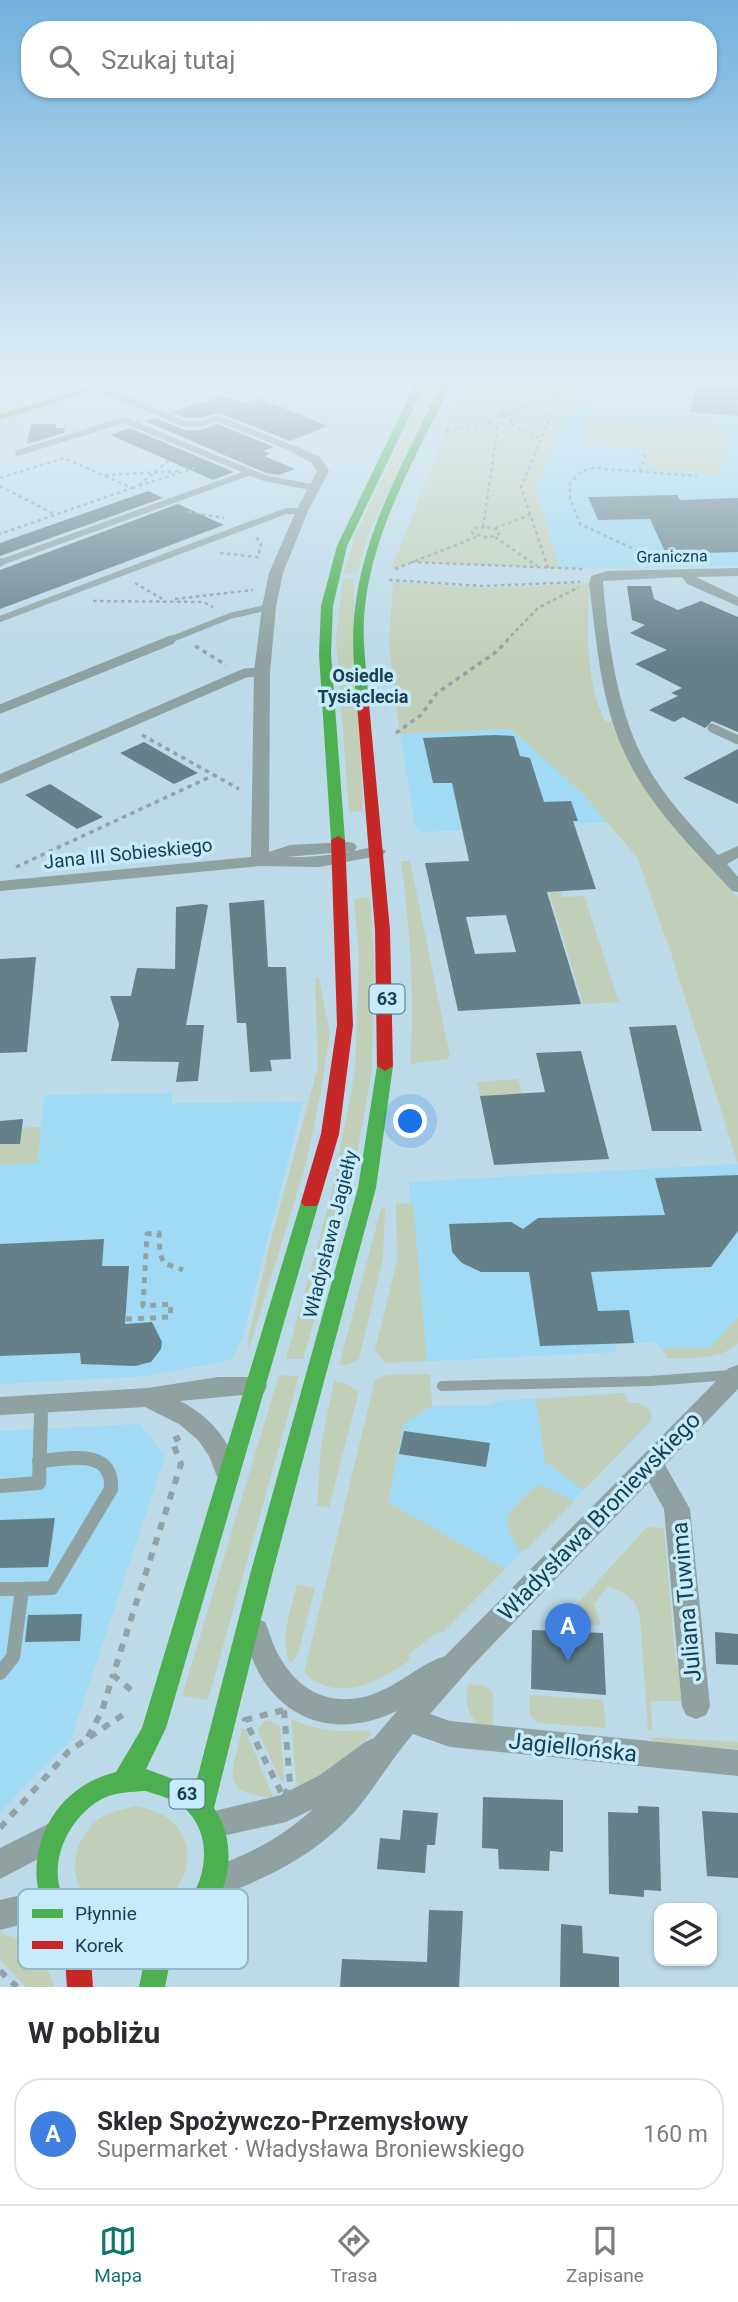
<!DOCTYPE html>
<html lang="pl">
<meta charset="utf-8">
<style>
body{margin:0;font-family:Roboto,sans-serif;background:#f7f7f7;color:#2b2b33}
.controls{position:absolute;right:21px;bottom:21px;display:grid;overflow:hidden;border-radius:14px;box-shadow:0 2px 5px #0004}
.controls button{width:63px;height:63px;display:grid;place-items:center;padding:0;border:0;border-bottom:2px solid #e1e1e2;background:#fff;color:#2b2b33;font:35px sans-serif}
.you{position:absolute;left:411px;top:1122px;width:24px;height:24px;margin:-18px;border:5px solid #fff;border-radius:50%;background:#1a73e8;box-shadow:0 0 0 10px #1a73e833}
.badge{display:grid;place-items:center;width:46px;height:46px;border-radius:50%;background:#0f766e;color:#fff;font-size:23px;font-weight:700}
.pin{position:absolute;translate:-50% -58px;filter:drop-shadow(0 2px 4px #0008)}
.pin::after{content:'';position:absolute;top:37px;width:24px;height:21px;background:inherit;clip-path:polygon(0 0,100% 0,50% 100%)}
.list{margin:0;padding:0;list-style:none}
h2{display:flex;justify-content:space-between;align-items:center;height:91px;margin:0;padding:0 28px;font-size:30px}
h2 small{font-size:23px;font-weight:400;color:#7c7c81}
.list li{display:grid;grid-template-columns:46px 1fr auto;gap:21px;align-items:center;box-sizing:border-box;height:112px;margin:0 14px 14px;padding:0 14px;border:2px solid #e1e1e2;border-radius:28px}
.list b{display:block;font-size:26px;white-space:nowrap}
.list p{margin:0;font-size:23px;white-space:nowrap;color:#7c7c81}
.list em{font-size:23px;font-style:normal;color:#7c7c81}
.icon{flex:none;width:38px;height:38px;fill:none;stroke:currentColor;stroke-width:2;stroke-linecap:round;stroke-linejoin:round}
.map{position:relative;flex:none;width:738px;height:1987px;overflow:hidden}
.search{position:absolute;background:#fff;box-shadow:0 2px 5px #0004;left:21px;right:21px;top:21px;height:77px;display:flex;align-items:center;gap:18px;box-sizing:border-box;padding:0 24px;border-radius:28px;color:#7c7c81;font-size:26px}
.sheet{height:217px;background:#fff}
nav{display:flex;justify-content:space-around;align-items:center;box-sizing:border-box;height:98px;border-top:2px solid #e1e1e2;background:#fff;font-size:19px;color:#7c7c81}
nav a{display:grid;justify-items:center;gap:4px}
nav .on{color:#0f766e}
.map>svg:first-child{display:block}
.built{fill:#a0daf4}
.green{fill:#c2cfb8}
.building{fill:#658088;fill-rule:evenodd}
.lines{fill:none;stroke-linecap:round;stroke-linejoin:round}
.path-far3{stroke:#91a3a7;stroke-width:2.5;stroke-dasharray:3.5 3.5;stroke-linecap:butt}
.path-far2{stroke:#91a3a7;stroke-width:3.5;stroke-dasharray:4.5 4.5;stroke-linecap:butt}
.path-far1{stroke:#91a3a7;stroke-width:5;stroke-dasharray:6 6;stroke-linecap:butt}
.path{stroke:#91a3a7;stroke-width:6;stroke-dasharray:8 8;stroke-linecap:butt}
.lane-far3{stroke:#8fa1a1;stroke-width:6}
.lane-far2{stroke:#8fa1a1;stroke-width:9}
.lane-far1{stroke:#8fa1a1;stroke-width:10}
.lane{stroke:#8fa1a1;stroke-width:14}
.street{fill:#8fa1a1;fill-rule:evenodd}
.fast{fill:#4caf50;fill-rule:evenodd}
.jam{fill:#c62828;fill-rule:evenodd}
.labels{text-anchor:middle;stroke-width:7;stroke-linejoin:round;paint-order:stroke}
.far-street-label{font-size:16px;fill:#174050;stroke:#c8ebfb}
.far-neighbourhood-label{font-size:18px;font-weight:bold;fill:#174050;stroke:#c8ebfb}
.shield{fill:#c8ebfb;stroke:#4c7383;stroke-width:2}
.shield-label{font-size:18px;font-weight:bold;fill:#174050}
.street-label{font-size:19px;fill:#174050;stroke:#c8ebfb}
.near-street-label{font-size:23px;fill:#174050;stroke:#c8ebfb}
.key{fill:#c8ebfb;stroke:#93b8c8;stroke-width:2}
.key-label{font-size:19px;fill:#174050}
</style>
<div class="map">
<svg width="738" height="1987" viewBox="0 0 738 1987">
<rect width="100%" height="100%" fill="#bcdae8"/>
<g class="built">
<polygon points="570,409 738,423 738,566 559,568 536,488"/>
<polygon points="511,729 582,793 608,822 421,832 415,825 400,734"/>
<polygon points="172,1093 172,1103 303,1102 242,1340 230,1360 147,1376 0,1384 0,1144 20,1144 22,1128 41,1127 44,1095"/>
<polygon points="738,1164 738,1317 711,1347 662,1349 655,1342 634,1343 615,1344 616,1352 415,1362 409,1182"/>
<polygon points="625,1393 628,1403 639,1403 649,1409 653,1415 650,1423 505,1569 388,1502 404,1422 432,1406 487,1405 498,1401"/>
<polygon points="140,1424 165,1456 71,1739 0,1812 0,1431"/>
</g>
<g class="green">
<polygon points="429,382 439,382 368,535 357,573 344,573 356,534"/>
<polygon points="466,382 596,382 593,411 570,410 536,488 559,568 411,562 391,569"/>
<polygon points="588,418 728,430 722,456 579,444"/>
<polygon points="648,452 723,458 719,475 643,468"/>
<polygon points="343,579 353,579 363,811 349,812 336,638"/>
<path d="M393 582 487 588 589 583C587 628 585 680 605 721L611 722C634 782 692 851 738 897V1164L671 953 637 857 582 793 511 729 400 734 389 644Z"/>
<path d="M401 861H410L450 1056 447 1059 410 1064C415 996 410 929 401 861Z"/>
<polygon points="560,891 562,897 584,896 619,1002 583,1004 549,892"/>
<polygon points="370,897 374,958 372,1071 349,1198 303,1359 286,1359 331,1196 355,1071 359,958 354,899"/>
<polygon points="315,978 319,978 330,1033 321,1091 306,1164 249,1349 248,1340 270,1243 318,1067"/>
<polygon points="518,1079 522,1094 480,1096 477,1082"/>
<polygon points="41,1127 37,1163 0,1165 0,1144 20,1144 22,1128"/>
<polygon points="396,1203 413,1204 427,1361 385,1363 375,1350 397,1261"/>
<polygon points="385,1208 383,1258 359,1359 348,1365 339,1365 381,1209"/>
<path d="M738 1317V1343C719 1361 693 1357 668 1359L662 1349 711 1347Z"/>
<path d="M430 1374 432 1406 404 1423 388 1502 505 1569 443 1632 436 1633 408 1655 410 1660C378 1682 338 1704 304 1673L375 1380 386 1375Z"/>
<polygon points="279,1375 299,1376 208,1700 182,1696"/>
<polygon points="334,1381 345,1383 359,1391 329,1507 317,1506 321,1445"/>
<polygon points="625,1393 628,1403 639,1403 649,1409 652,1419 584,1490 545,1462 536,1399"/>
<path d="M541 1485 574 1501 524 1551H519C507 1523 498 1521 523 1498 529 1492 532 1487 541 1485Z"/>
<path d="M647 1527 664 1528 676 1666 682 1667V1701H651L652 1730H648L640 1616C636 1598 623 1592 608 1586L594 1604 601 1625 559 1624Z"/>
<path d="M297 1584 315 1588 298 1654 290 1664C280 1636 290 1612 297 1584Z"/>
<path d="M469 1684 486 1686 493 1693V1732C471 1725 462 1705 469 1684Z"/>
<polygon points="529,1695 603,1700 606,1728 538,1723 530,1715"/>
<path d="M291 1719C317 1730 340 1733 368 1730L372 1734 339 1765 297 1793Z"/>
<polygon points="269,1720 280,1727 284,1780 282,1783 257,1730 264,1721"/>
<path d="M242 1728 245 1729 273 1797C216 1794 234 1770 242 1728Z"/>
<polygon points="649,1737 738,1742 738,1749 656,1744"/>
<path d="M136 1806C219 1820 193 1916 121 1914 107 1913 92 1905 84 1894 66 1869 77 1835 100 1818 111 1811 123 1809 136 1806Z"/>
<path d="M0 1933C24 1938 48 1963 54 1987H26L0 1960Z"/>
</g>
<g class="building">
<polygon points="698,382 738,382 738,416 690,412"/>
<polygon points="222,396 245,403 259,398 328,426 290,441 219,413 200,418 186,418 172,412"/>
<polygon points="155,418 185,430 201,430 217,424 274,447 263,451 270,454 264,456 295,469 279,475 266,473 145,421"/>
<polygon points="31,424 56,424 56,428 65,428 64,433 27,444"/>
<polygon points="130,428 234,472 213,480 110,435"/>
<polygon points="148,491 163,498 0,556 0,543"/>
<polygon points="677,495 680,500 738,498 738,552 666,554 650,519 598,520 588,497"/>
<polygon points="178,504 224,525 0,609 0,570"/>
<polygon points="627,586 651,586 654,599 678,610 701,601 738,617 738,732 712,721 705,728 683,717 674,722 649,710 678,696 671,693 682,688 635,664 667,650 630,633 645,625 632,620"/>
<path d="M495 735 514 736 520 756 530 758 544 802 571 801 578 821H573L596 889 547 892 581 1004 458 1011 425 863 469 861 452 783H433L423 738ZM506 915 516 952 475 954 466 917Z"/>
<polygon points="144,742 198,773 174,784 120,753"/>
<polygon points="738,749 738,804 683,778"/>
<polygon points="50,784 103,817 77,829 25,795"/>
<polygon points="264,900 268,967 286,967 291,1059 270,1060 272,1071 250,1072 246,1023 237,1023 229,903"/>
<polygon points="202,904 208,905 186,1025 204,1025 198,1081 176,1082 179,1062 111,1061 119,1024 110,996 131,996 137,968 175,969 176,907"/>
<polygon points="36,957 27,1052 0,1053 0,959"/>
<polygon points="676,1025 702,1131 652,1131 629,1027"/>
<polygon points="581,1051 609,1159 494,1165 480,1096 545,1092 536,1053"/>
<polygon points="23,1119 20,1144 0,1144 0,1121"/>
<polygon points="738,1175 738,1231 711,1267 591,1272 598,1311 629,1310 634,1343 540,1346 529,1272 481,1272 462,1263 452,1252 449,1224 511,1222 523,1229 538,1218 665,1215 655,1178"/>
<polygon points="104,1239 102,1266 129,1266 125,1324 152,1322 162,1342 161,1349 151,1362 135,1366 81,1364 80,1353 0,1356 0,1244"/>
<polygon points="404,1431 490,1443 486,1467 399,1454"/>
<polygon points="55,1518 48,1567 0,1568 0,1520"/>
<polygon points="82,1614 80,1641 25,1642 28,1615"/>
<polygon points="532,1630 603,1633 606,1695 531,1689"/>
<polygon points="715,1632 738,1634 738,1665 716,1664"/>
<polygon points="483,1797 563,1800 563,1852 550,1851 549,1871 499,1869 498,1849 482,1848"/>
<polygon points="638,1806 659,1807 661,1891 644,1890 644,1897 609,1894 608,1812 638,1813"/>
<polygon points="403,1810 438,1813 435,1845 427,1845 425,1873 377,1869 380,1838 400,1840"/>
<polygon points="702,1811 738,1813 738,1878 707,1876"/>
<polygon points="429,1910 463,1911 459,1987 340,1987 342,1959 427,1962"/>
<polygon points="561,1924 582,1926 583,1953 619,1957 619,1987 560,1987"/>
</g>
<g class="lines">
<g class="path-far3">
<polyline points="566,382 588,390"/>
<polyline points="653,382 689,398"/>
<polyline points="685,382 738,386"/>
<polyline points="143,389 215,382"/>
<polyline points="660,397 738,404"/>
<polyline points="502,416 501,404 510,398 520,382"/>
<polygon points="503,416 514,421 502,425 489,421 493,417"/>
<path d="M507 416C541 395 571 391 610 392"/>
<polyline points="511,424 540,439"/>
<polyline points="446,431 493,423"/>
<polyline points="640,471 646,452"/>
<polyline points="105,475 180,471"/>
<polyline points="0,478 64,458 132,488 0,534"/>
<polyline points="139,485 173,457"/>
<polyline points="0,486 54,514"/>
<polyline points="132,488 198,467"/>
<polyline points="188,512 224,518"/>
<polyline points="483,527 498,425"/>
<polygon points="487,527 498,530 499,534 488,538 472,533 475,528"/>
<polyline points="495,528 530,515"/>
<polyline points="495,537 537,566"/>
<polyline points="220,553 258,557 261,544 256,537"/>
<polyline points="651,557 580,524 570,498 570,483 582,471 593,468 697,476"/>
<polyline points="411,562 585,569"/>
<polyline points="548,568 521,487 560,393"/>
<polyline points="395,569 476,537"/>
<polyline points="389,580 483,586 580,582"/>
<polyline points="135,583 164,600"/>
<polyline points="175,599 253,590"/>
<polyline points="93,601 203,602 213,607"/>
<polyline points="506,641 538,608 579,587"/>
</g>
<g class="path-far2">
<polyline points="195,646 226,665"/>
<polyline points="396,733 421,715 437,693 496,652 508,640"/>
<polyline points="142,735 239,789"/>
<polyline points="16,867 212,776"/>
</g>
<polyline class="path-far1" points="126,1319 170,1317 171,1304 143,1306 147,1234 159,1233 160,1254 164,1263 183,1270"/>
<g class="path">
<polyline points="131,1690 113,1675 181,1464 172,1441 180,1437"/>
<polygon points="284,1710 290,1784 284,1798 245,1720"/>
<polyline points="88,1737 102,1711 113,1675"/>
<polyline points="0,1828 69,1751 124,1714"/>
<polyline points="0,1971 17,1987"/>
</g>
<g class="lane-far3">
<polyline points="83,382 185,424 201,424 217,418 296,450"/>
<polyline points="18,453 124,420 264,478 316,488"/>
<polyline points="2,562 251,472"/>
<polyline points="0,619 286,511 302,511"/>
<polyline points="167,641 230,616 269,607"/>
</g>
<g class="lane-far2">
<polyline points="0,709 171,640"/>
<polyline points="712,728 738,740"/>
<polyline points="0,779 245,673 262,672"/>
</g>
<g class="lane-far1">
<polyline points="442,1386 651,1381 731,1375"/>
<polyline points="41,1417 41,1405"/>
</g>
<g class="lane">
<polyline points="0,1486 39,1483 41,1415"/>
<polyline points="0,1589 22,1589"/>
<path d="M0 1673 13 1657 22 1589 52 1588 111 1489C113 1447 68 1459 39 1461"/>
</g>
<g class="street">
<path d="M296 446 320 457 329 471 308 511 283 573 276 607 270 672 269 852 290 845 348 842 354 843 357 847 354 851 286 857C317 858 347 853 377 846L386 851 383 855 319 867 260 866 0 891V881L251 857 254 672 262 607 269 573 296 511 317 471 311 462 292 453 290 450Z"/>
<polygon points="0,558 7,559 9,562 0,567"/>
<path d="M738 568V576L696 577 738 597V606L687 584 682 577 603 581C607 636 617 709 643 758 661 794 691 825 718 855L738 846V858L727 864 738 877V892L732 891C694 850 650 807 626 756 600 703 597 641 589 584L591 576 607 571Z"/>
<path d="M738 1365V1389L665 1465 690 1509 710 1706 706 1715 696 1719 686 1715 682 1706 664 1509 649 1482 471 1667 430 1714 450 1721 738 1750V1776L450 1747 413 1734C394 1756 379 1781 361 1804 325 1849 271 1878 217 1896L206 1892 202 1881 206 1870C250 1853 278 1841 313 1809L286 1822 213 1838 202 1834 198 1824 202 1814 281 1795 320 1775 365 1742 374 1738 397 1711C347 1735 295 1728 263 1680 253 1664 248 1647 241 1630L245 1622 255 1618 265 1622C270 1633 273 1646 279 1656 304 1701 346 1710 389 1687 408 1677 425 1662 445 1656L729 1368Z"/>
<path d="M218 1377H255L264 1379 267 1386 264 1393 180 1401C211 1417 228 1439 240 1472L236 1479 227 1482 218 1479 209 1456 198 1440 179 1424 145 1407 0 1415V1397L148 1388Z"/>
<polygon points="48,1824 59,1828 63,1838 59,1848 0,1879 0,1848"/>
<polygon points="51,1888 62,1892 67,1903 62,1914 0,1930 0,1900"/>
</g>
<g class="fast">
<polygon points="107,382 120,382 0,420 0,414"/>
<polygon points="416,382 426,382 347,546 333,606 331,654 345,840 338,844 331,840 319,654 321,606 337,546"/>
<path d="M442 382H452C418 454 373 527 365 607 361 639 367 672 369 704L367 707H359C354 695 355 678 354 664 346 557 398 475 442 382Z"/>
<path d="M385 1061 393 1066 376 1188 273 1571 214 1808C246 1856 222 1920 173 1948L165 1987H139L145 1958C12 1976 0 1801 116 1772L142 1728 301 1202 304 1198H316L319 1202 166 1728 146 1769 195 1787 251 1571 358 1188 377 1066ZM146 1791C157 1795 171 1798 181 1805 225 1840 201 1914 151 1930 139 1934 126 1933 114 1932 95 1930 80 1922 69 1907 42 1871 67 1816 104 1798 116 1792 132 1792 146 1791Z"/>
</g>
<g class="jam">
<polygon points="363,700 369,704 390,930 393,1066 385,1071 377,1066 375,930 357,704"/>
<polygon points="338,836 345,840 353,1025 339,1134 319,1202 316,1206 304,1206 301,1202 321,1134 337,1025 331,840"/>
<polygon points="76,1920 85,1924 89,1933 93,1987 67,1987 63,1933 67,1924"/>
</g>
</g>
<linearGradient id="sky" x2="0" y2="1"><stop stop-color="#72b1dd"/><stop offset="0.58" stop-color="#e1eef5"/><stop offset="1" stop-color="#e1eef5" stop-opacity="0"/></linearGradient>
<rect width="738" height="660" fill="url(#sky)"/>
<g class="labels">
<g class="far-street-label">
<text transform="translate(672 556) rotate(-1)" y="6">Graniczna</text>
</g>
<g class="far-neighbourhood-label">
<text x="363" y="682">Osiedle<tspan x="363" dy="21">Tysiąclecia</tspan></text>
</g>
<g class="shield">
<rect x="369.5" y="984.5" width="35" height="29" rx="5"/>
<rect x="169.5" y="1779.5" width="35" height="29" rx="5"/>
</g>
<g class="shield-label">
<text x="387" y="1005">63</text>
<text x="187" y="1800">63</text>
</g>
<g class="street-label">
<text transform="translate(128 853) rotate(-6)" y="7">Jana III Sobieskiego</text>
<text transform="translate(330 1234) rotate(-76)" y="7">Władysława Jagiełły</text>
</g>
<g class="near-street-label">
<text transform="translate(599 1516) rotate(-46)" y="8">Władysława Broniewskiego</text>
<text transform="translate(686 1602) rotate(-95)" y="8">Juliana Tuwima</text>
<text transform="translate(573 1747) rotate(6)" y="8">Jagiellońska</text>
</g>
</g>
<rect x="18" y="1889" width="230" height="80" rx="10" class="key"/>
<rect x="32" y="1909" width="31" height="9" fill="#4caf50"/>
<rect x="32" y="1941" width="31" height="8" fill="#c62828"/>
<g class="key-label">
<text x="75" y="1920">Płynnie</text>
<text x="75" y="1952">Korek</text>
</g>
</svg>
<div class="controls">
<button><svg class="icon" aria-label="layers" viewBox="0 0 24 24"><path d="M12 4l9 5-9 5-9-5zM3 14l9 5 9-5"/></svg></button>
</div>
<div class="you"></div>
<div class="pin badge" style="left:568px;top:1661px;background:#3f7fe0">A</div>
<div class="search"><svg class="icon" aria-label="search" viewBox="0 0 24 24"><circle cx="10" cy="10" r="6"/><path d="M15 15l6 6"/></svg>Szukaj tutaj</div>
</div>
<section class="sheet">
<h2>W pobliżu<small></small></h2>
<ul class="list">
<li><span class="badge" style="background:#3f7fe0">A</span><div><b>Sklep Spożywczo-Przemysłowy</b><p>Supermarket · Władysława Broniewskiego</p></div><em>160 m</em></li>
</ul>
</section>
<nav>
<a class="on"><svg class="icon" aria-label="map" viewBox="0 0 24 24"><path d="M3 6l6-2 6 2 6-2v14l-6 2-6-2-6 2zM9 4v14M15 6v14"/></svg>Mapa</a>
<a><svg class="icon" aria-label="directions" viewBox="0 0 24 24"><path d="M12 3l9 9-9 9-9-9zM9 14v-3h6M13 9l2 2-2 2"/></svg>Trasa</a>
<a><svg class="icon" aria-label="saved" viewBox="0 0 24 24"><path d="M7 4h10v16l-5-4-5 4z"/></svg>Zapisane</a>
</nav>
